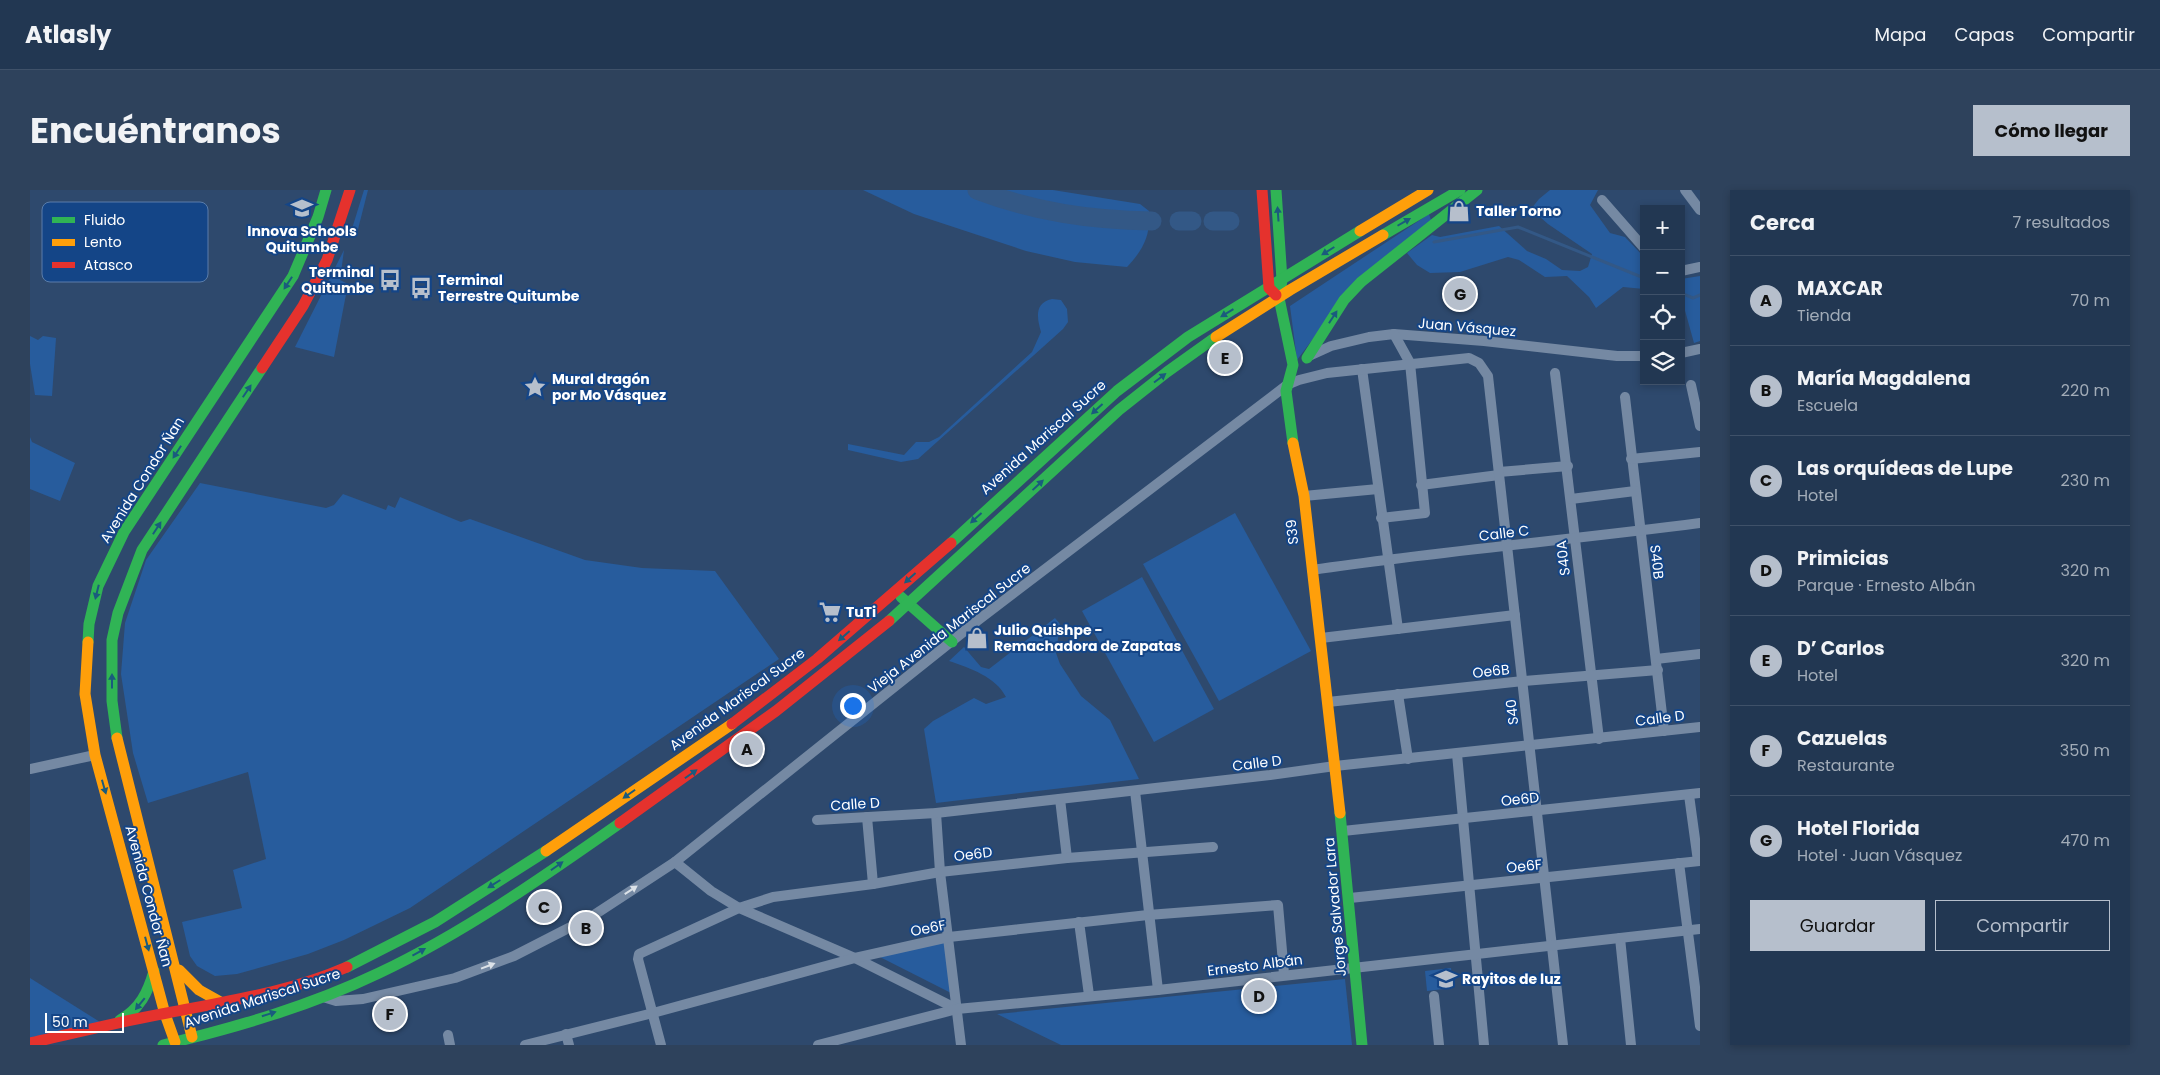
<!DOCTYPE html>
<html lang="es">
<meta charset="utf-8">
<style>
body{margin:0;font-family:Poppins,sans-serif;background:#2e425c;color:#f1f3f6}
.controls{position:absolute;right:15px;top:15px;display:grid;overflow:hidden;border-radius:0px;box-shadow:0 2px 8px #0003}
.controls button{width:45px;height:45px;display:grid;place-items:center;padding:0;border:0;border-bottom:1px solid #3f5169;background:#223752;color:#f1f3f6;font:25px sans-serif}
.scale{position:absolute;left:15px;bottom:12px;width:79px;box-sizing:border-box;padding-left:5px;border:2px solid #fff;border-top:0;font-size:14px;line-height:18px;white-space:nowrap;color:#fff;-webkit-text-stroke:4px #144587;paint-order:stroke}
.you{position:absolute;left:822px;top:515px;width:18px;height:18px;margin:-12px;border:4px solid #fff;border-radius:50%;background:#1a73e8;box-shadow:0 0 0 8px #1a73e833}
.badge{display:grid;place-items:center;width:32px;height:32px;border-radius:50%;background:#b6bfcc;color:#111;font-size:16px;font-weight:700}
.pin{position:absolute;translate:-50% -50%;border:2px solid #fff;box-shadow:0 1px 5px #0006}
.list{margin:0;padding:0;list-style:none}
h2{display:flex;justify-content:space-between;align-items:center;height:65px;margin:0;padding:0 20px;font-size:21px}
h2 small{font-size:16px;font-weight:400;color:#a2acb8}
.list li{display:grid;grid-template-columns:32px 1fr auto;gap:15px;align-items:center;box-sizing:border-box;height:90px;padding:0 20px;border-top:1px solid #3f5169}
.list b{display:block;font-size:19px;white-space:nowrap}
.list p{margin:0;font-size:16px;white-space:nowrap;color:#a2acb8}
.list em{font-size:16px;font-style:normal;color:#a2acb8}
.actions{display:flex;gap:10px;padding:15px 20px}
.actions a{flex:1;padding:11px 0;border:1px solid #b6bfcc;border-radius:0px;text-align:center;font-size:18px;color:#b6bfcc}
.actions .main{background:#b6bfcc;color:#111}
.icon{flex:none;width:28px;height:28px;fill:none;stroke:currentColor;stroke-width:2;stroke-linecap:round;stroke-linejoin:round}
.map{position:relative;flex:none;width:1670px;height:855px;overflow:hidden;border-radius:0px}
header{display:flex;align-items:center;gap:30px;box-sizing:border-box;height:70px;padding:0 25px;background:#223752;border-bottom:1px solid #3f5169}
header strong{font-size:24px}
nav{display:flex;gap:28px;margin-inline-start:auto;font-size:18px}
.intro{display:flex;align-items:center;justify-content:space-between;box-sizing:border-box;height:120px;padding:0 30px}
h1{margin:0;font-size:35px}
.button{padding:12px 22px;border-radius:0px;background:#b6bfcc;color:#111;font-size:18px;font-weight:700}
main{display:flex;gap:30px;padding:0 30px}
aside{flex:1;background:#223752;border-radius:0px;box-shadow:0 2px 8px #0003}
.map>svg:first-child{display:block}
.green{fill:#275c9d}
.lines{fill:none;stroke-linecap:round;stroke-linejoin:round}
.stream{stroke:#335886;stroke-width:3}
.river{stroke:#335886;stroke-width:19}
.street{stroke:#7589a3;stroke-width:10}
.fast{stroke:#30b455;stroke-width:11}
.slow{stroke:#ff9f0a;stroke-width:11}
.jam{stroke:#e5322d;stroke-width:11}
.oneway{fill:#1a5b7d}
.oneway2{fill:#dce2e8}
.labels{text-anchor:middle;stroke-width:4;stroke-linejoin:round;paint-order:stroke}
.poi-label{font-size:14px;font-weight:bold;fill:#fff;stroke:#144587;text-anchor:start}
.street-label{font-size:14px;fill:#fff;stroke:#144587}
.key{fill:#144587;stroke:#5a7dab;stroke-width:1}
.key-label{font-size:14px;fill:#fff}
</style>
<header>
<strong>Atlasly</strong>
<nav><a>Mapa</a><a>Capas</a><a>Compartir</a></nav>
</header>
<div class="intro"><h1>Encuéntranos</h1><a class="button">Cómo llegar</a></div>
<main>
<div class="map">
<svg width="1670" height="855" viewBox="0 0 1670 855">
<rect width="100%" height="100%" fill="#2e496d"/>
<g class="green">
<polygon points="334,0 338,0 326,47 320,45"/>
<path d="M833 0H1023L1110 14 1119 21C1121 45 1113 60 1097 77L1045 72 996 61 884 24Z"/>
<polygon points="1520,0 1568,0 1560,15 1580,43 1595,47 1614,67 1614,99 1593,97 1566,118 1559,107 1537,86 1515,87 1489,70 1478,67 1430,82 1400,83 1387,75 1377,63 1402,45 1410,47 1469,36 1497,61 1516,69 1532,80 1550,81 1558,77 1562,64 1518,34 1501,19 1509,9"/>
<polygon points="1399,24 1402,33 1294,134 1267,170 1260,116"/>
<polygon points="314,60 310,90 318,94 304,167 265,157"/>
<polygon points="1670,86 1670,151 1664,153 1654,117 1651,116 1651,89"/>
<path d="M1022 109 1031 110 1037 119 1038 132 1033 139 888 269 871 272 818 260V254L874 265 886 252H899L909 247 1002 162 1011 142C1007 128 1004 113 1022 109Z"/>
<polygon points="0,146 8,150 13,146 26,148 22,206 5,205 0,174"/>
<polygon points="0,247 2,252 45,273 30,311 0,299"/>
<polygon points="170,293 296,318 304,315 313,304 356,320 358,315 365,318 370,307 431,332 440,329 555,370 612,378 685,381 749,469 380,718 314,750 278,764 207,784 185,786 167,776 160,766 152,732 212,718 203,680 236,669 218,582 118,613 103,563 91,484 95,433 116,370"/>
<polygon points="1205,323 1281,461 1189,511 1113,374"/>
<polygon points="1112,387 1184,519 1124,552 1052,421"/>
<path d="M1025 428 1030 434 1026 463 1030 474 1051 506 1080 530 1109 589 906 613 894 539 903 531 944 508 956 514 976 507C966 487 940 478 919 471L934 457 951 477 959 479Z"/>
<polygon points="916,752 923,804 846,765"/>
<polygon points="1421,778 1423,798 1397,801 1395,781"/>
<polygon points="0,788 70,832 0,851"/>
<polygon points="1315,789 1322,855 1031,855 967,824"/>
</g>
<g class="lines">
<g class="stream">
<polyline points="1404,52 1488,37 1614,88"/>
<polyline points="1651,103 1663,108 1670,105"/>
</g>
<g class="river">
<path d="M947 0C1005 22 1060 30 1122 31"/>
<polyline points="1149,31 1162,31"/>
<polyline points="1183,31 1200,31"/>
</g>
<g class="street">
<polyline points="1655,0 1670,20"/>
<polyline points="1572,10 1614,58"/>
<polyline points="1651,81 1670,77"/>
<polyline points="1651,163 1670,159"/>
<polyline points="1279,166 1301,156 1339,147 1364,144 1454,151 1587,166 1614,166"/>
<polyline points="1332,179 1368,439"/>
<polyline points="1525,183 1569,549"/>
<polyline points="1661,195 1670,236"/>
<polyline points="1595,207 1634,541"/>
<polyline points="1601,269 1670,262"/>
<polyline points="1469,282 1538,276"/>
<polyline points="1391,295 1469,285"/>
<polyline points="1274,306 1348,299"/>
<polyline points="1541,309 1605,301"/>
<polyline points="1351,328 1395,323 1380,173 1364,144"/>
<path d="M1282 380C1411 361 1541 350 1670 333"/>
<polyline points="1291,448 1485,425"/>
<polyline points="1626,469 1670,464"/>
<polyline points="1368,504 1378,569"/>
<polyline points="1298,512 1493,491 1628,480"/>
<polyline points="1427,564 1454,855"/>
<polyline points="0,579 65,565"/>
<polyline points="1105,601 1128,800"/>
<polyline points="1659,605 1668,671"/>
<polyline points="1030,609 1037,668"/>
<polyline points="906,623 910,682 931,855"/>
<polyline points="837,627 843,694"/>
<polyline points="787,630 906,623 1240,585 1305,576 1670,537"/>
<polyline points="1313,641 1670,603"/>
<polyline points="645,672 681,701 709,718 825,768 927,819"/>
<polyline points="1649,673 1670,836"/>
<polyline points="1320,708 1670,671"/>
<polyline points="1049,732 1059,805"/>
<polyline points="1590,748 1601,855"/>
<polyline points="1404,806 1409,855"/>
<polyline points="293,807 306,811 333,809 425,788 484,766 564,725 645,672 947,431 1257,195 1269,190 1297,183 1439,168 1449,173 1458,186 1533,855"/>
<polyline points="536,844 539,855"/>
<polyline points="418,845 420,855"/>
<polyline points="495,855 623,823 825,768 919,747 1118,725 1248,715 1254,784"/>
<polyline points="631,855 608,769 609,764 709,718 743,707 843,694 910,682 1037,668 1183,657"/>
<polyline points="788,855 927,819 1128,800 1670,739"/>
</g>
<g class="fast">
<polyline points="1246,0 1252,90 1249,108 1263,175 1256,201 1263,253"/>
<polyline points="1353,45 1430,0"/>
<polyline points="1277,168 1314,110 1331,92 1447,0"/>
<polyline points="921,353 1087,201 1158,147 1330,41"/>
<polyline points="871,407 922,452"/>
<polyline points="859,431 1089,220 1137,182 1186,147"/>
<polyline points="58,452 59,434 68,396 94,342 263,86 288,27 296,0"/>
<polyline points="87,548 82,511 82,450 88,423 112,360 232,178"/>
<polyline points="1310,623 1332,855"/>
<polyline points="317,777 405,732 516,661"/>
<path d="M90 830C110 819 118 802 124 781"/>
<path d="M133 855C207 837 280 816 349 783 435 742 513 687 590 633"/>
</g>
<g class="slow">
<polyline points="1330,41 1398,0"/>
<polyline points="1186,147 1260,100 1353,45"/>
<polyline points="1263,253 1274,306 1310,623"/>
<polyline points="58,452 55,504 65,565 135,824 145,852"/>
<polyline points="87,548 162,847"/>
<polyline points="516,661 702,534"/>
<polyline points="149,780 169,800 194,814"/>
</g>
<g class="jam">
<polyline points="1232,0 1239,98 1246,105"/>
<polyline points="232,178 273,116 297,70 320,0"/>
<polyline points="702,534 787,469 921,353"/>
<polyline points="590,633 746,521 859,431"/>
<path d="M0 853C46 843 91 831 137 823 199 811 260 802 317 777"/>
</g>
</g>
<defs><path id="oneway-solid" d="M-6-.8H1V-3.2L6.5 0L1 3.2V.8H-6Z" transform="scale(1.25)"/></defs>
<g class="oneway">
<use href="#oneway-solid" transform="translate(1248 24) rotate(-94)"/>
<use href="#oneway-solid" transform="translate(1374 32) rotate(-30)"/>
<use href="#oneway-solid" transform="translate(1298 61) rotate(148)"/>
<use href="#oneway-solid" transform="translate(258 93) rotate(123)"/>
<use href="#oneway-solid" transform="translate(1197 123) rotate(149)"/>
<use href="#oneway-solid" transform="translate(1303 127) rotate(-57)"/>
<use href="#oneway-solid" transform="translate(1130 188) rotate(-37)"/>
<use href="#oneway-solid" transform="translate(217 201) rotate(-56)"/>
<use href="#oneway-solid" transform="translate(1067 219) rotate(138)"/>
<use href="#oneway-solid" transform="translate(147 262) rotate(123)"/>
<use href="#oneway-solid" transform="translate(1008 295) rotate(-43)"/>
<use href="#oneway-solid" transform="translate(946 328) rotate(138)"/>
<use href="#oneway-solid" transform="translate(127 338) rotate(-57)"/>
<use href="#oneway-solid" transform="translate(880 388) rotate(138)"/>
<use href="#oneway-solid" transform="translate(67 402) rotate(104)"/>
<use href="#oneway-solid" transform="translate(814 446) rotate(139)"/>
<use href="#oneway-solid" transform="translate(82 491) rotate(-90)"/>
<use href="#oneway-solid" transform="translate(661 584) rotate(-35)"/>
<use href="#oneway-solid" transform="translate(74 597) rotate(74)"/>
<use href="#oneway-solid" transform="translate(599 604) rotate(145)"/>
<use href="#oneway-solid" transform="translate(527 676) rotate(-35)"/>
<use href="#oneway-solid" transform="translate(464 694) rotate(148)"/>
<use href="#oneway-solid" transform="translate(117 754) rotate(75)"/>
<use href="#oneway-solid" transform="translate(389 762) rotate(-29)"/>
<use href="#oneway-solid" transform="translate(110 814) rotate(129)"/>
<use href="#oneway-solid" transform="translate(239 824) rotate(-18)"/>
</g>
<g class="oneway2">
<use href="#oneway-solid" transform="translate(601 700) rotate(-33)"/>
<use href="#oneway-solid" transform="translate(458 776) rotate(-21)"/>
</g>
<defs>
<g id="school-bare" transform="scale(1.725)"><path d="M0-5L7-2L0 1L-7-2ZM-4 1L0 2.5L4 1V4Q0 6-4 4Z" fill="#b6bfcc" stroke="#144587" stroke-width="2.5" paint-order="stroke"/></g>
<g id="shop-bare" transform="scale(1.725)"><path d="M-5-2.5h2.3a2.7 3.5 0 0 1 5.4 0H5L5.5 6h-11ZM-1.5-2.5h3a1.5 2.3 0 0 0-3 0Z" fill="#b6bfcc" stroke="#144587" stroke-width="2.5" paint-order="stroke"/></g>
<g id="bus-bare" transform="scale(1.725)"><path d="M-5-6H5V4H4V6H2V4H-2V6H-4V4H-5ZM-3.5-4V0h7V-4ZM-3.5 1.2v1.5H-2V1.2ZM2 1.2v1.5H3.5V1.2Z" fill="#b6bfcc" stroke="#144587" stroke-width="2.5" paint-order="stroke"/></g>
<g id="sight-bare" transform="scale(1.725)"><path d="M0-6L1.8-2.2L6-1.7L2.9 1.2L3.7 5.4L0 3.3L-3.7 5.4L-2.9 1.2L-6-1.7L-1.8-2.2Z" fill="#b6bfcc" stroke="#144587" stroke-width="2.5" paint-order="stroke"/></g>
<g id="supermarket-bare" transform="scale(1.725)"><path d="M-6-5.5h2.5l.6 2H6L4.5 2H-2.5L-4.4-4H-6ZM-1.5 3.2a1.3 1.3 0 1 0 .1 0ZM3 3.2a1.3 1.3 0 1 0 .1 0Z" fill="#b6bfcc" stroke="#144587" stroke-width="2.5" paint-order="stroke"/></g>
</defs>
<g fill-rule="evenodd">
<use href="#school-bare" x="272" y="18"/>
<use href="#shop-bare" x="1429" y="21"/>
<use href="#bus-bare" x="360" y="90"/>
<use href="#bus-bare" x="391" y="98"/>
<use href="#sight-bare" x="505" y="197"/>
<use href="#supermarket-bare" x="800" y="422"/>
<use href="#shop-bare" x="947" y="448"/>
<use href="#school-bare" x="1416" y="789"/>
</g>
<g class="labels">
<g class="poi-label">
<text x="1446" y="26">Taller Torno</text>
<text x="272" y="46" text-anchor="middle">Innova Schools<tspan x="272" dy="16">Quitumbe</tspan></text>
<text x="344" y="87" text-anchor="end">Terminal<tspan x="344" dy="16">Quitumbe</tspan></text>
<text x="408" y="95">Terminal<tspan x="408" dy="16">Terrestre Quitumbe</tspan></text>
<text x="522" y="194">Mural dragón<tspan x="522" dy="16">por Mo Vásquez</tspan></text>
<text x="816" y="427">TuTi</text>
<text x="964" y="445">Julio Quishpe -<tspan x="964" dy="16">Remachadora de Zapatas</tspan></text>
<text x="1432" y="794">Rayitos de luz</text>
</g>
<g class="street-label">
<text transform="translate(1437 137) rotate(5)" y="5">Juan Vásquez</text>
<text transform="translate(1013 247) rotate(-42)" y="5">Avenida Mariscal Sucre</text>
<text transform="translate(112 290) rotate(-58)" y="5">Avenida Condor Ñan</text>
<text transform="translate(1262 342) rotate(-96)" y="5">S39</text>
<text transform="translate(1474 343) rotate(-7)" y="5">Calle C</text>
<text transform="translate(1533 368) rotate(-97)" y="5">S40A</text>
<text transform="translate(1627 372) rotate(83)" y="5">S40B</text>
<text transform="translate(919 438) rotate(-38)" y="5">Vieja Avenida Mariscal Sucre</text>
<text transform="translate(1461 481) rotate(-6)" y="5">Oe6B</text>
<text transform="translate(707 509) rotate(-36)" y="5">Avenida Mariscal Sucre</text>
<text transform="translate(1482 522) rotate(-96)" y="5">S40</text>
<text transform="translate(1630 528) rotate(-7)" y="5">Calle D</text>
<text transform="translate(1227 573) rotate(-7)" y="5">Calle D</text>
<text transform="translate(1490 609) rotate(-6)" y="5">Oe6D</text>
<text transform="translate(825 614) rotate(-4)" y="5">Calle D</text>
<text transform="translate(943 664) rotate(-7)" y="5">Oe6D</text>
<text transform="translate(1494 676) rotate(-6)" y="5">Oe6F</text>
<text transform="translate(119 706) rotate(75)" y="5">Avenida Condor Ñan</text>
<text transform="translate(1305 717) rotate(-95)" y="5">Jorge Salvador Lara</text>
<text transform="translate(898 738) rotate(-11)" y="5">Oe6F</text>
<text transform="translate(1225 775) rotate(-7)" y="5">Ernesto Albán</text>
<text transform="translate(232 808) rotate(-18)" y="5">Avenida Mariscal Sucre</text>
</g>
</g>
<rect x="12" y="12" width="166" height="80" rx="8" class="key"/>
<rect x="22" y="27" width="23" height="6" fill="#30b455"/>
<rect x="22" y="49" width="23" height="7" fill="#ff9f0a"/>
<rect x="22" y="72" width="23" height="6" fill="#e5322d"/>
<g class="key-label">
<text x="54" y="35">Fluido</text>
<text x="54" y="57">Lento</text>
<text x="54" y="80">Atasco</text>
</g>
</svg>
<div class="controls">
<button>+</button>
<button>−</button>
<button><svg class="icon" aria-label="locate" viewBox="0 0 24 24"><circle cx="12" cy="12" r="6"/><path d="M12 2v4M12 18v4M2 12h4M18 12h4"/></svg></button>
<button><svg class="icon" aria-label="layers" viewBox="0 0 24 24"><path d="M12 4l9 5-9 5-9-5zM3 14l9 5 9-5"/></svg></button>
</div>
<div class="scale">50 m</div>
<div class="you"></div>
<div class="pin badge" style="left:717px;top:559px">A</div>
<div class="pin badge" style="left:556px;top:738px">B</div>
<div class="pin badge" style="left:514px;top:717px">C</div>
<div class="pin badge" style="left:1229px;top:806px">D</div>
<div class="pin badge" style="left:1195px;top:168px">E</div>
<div class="pin badge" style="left:360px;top:824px">F</div>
<div class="pin badge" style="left:1430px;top:104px">G</div>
</div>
<aside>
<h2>Cerca<small>7 resultados</small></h2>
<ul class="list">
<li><span class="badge">A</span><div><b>MAXCAR</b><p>Tienda</p></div><em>70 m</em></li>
<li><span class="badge">B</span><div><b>María Magdalena</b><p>Escuela</p></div><em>220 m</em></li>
<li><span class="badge">C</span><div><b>Las orquídeas de Lupe</b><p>Hotel</p></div><em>230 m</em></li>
<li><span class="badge">D</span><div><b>Primicias</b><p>Parque · Ernesto Albán</p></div><em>320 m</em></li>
<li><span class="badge">E</span><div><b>D’ Carlos</b><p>Hotel</p></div><em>320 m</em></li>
<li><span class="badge">F</span><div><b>Cazuelas</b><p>Restaurante</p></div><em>350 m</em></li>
<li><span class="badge">G</span><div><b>Hotel Florida</b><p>Hotel · Juan Vásquez</p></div><em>470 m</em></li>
</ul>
<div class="actions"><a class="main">Guardar</a><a>Compartir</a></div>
</aside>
</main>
